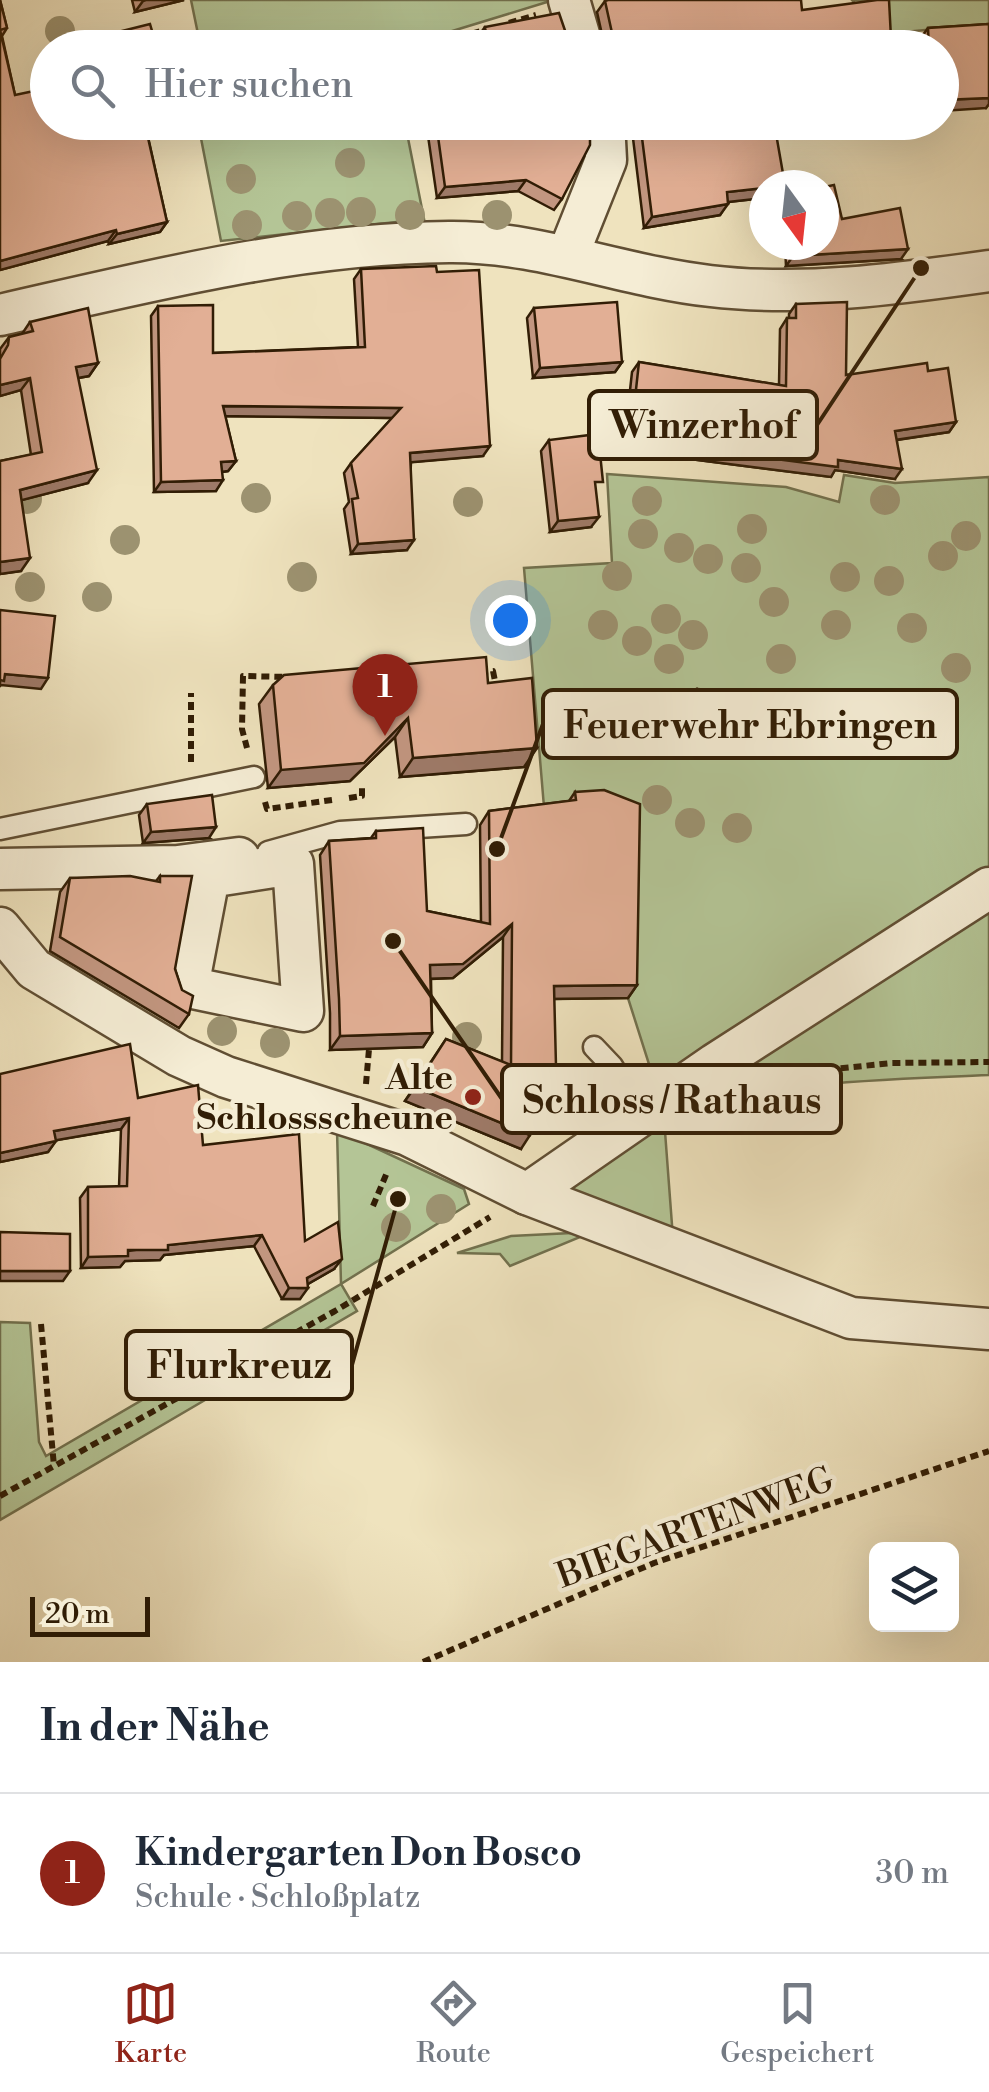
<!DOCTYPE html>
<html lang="de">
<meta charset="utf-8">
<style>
body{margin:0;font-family:"Libre Bodoni",serif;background:#f6f6f7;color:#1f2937}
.controls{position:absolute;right:30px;bottom:30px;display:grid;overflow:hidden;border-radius:15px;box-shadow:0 10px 40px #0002}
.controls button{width:90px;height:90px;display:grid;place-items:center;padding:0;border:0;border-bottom:2px solid #e0e1e3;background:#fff;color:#1f2937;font:50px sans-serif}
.compass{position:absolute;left:749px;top:170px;width:90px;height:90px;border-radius:50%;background:#fff;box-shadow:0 10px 40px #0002;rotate:165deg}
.scale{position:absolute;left:30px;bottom:25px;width:120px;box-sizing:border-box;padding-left:10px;border:5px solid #311d05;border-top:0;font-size:28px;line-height:35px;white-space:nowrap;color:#311d05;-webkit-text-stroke:8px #f5edd5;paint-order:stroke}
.you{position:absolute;left:510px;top:620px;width:35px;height:35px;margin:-25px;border:8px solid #fff;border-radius:50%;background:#1a73e8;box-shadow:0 0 0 15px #1a73e833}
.badge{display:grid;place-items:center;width:65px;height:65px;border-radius:50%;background:#8f2418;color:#fff;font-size:32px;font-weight:700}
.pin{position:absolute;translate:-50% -82px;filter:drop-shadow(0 2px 5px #0008)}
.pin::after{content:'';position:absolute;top:52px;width:35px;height:30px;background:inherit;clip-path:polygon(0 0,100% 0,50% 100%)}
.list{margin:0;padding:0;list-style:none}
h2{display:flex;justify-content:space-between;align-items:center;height:130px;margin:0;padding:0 40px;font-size:42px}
h2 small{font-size:32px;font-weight:400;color:#747a83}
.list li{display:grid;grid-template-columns:65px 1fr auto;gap:30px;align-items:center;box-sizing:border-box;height:160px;padding:0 40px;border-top:2px solid #e0e1e3}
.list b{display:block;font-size:38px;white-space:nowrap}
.list p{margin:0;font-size:32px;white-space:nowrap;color:#747a83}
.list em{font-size:32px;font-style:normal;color:#747a83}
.icon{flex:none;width:55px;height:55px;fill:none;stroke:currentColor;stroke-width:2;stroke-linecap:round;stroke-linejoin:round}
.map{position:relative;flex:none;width:989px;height:1662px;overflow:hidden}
.search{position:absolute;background:#fff;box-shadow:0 10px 40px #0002;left:30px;right:30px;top:30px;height:110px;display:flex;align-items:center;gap:25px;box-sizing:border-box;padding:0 35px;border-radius:55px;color:#747a83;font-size:38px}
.sheet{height:290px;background:#fff}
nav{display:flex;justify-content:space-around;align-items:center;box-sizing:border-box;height:140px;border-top:2px solid #e0e1e3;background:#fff;font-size:28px;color:#747a83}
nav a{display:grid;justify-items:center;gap:5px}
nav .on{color:#8f2418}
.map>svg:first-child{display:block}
.green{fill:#b4c596;stroke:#72714e;stroke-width:2.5}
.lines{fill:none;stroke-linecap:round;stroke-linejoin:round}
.service-casing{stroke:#604e33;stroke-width:25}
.minor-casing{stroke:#604e33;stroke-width:45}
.path{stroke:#311d05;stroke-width:6;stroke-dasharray:8 5;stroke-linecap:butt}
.service{stroke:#f5edd5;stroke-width:20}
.minor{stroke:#f5edd5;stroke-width:40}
.tree{fill:#9c9270}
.wall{fill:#c29680;stroke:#311d05;stroke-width:2.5}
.shaded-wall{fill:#9e7a68;stroke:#311d05;stroke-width:2.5}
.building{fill:#e2af95;stroke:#311d05;stroke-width:2.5}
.poi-dot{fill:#8f2418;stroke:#f5edd5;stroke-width:4}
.labels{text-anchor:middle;stroke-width:9;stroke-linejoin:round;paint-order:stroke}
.poi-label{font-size:35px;font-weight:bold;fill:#311d05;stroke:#f5edd5;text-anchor:end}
.street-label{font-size:35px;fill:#311d05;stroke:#f5edd5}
.leader{fill:none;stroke:#311d05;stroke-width:4}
.callout-dot{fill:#311d05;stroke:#f5edd5;stroke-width:4}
.callout{fill:#f5edd5;stroke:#311d05;stroke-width:4}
.callout-label{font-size:38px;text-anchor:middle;font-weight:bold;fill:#311d05}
</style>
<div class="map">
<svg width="989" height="1662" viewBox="0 0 989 1662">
<rect width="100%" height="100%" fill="#efe3be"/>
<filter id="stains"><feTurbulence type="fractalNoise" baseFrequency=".002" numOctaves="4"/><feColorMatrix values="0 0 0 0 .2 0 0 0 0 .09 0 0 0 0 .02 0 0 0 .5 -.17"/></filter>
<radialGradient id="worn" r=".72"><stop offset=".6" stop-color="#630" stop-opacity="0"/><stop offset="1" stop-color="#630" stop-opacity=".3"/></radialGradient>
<g class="green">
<polygon points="191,0 547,0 547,2 400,47 183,47 181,34 198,34"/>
<polygon points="852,0 989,0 989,24 883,34"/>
<polygon points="198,123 405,123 424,219 221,241"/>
<path d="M607 474 786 487 839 502 844 475 895 483 989 477V1075C883 1080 764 1080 664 1118L675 1265 587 1234 510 1266 500 1254 457 1253 511 1236 571 1233 572 1185 655 1083 628 998 544 807 524 568 612 563Z"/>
<polygon points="337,1130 464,1189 469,1204 341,1284 357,1311 0,1520 0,1322 30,1323 39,1442 46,1456 341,1284"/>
</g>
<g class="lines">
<g class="service-casing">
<g id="service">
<polyline points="0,829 254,777"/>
<polyline points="268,852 340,832 466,824"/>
<polyline points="594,1047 612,1066 642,1115"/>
</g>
</g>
<g class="minor-casing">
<g id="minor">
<polyline points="569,0 583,48"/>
<polyline points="568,255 606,160 604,122"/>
<path d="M0 315C146 282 298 243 449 242 539 241 621 276 710 286 802 297 897 284 989 271"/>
<polygon points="293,864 303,1011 188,987 209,877"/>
<polyline points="0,869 178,866 239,858"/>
<polyline points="0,928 34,969 179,1056 226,1077 408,1135 527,1194 851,1318 989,1329"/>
<polyline points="527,1194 715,1064 989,888"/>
</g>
</g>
<g class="path">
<polyline points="509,23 536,15"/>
<polyline points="422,48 488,29"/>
<polyline points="480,672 493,671 497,691"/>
<polyline points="247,748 242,729 243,676 288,677"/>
<polyline points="191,762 191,693"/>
<polyline points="349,798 362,796 362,787"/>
<polyline points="265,802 267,809 332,800"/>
<polyline points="776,1075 892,1063 989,1062"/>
<polyline points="366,1084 369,1049"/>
<polyline points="373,1206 388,1170"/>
<polyline points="41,1324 54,1466"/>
<polyline points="0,1496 335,1311 490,1217"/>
<polyline points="423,1662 654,1563 989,1451"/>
</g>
<use href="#service" class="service"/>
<use href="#minor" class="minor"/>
</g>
<g class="tree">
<circle cx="60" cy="31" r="15"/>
<circle cx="350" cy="163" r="15"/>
<circle cx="241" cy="179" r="15"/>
<circle cx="361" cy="212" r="15"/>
<circle cx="330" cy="213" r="15"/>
<circle cx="410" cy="215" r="15"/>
<circle cx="497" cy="215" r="15"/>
<circle cx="297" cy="216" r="15"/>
<circle cx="247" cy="225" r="15"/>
<circle cx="256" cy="498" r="15"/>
<circle cx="27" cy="499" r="15"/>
<circle cx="885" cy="500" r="15"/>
<circle cx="647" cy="501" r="15"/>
<circle cx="468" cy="502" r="15"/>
<circle cx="752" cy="529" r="15"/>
<circle cx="643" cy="534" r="15"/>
<circle cx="966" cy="536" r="15"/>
<circle cx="125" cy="540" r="15"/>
<circle cx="679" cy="548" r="15"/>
<circle cx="943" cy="556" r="15"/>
<circle cx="708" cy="559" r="15"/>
<circle cx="746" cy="568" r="15"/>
<circle cx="617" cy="576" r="15"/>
<circle cx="302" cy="577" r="15"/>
<circle cx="845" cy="577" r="15"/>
<circle cx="889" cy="581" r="15"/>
<circle cx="30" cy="587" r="15"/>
<circle cx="97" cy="597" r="15"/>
<circle cx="774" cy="602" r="15"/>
<circle cx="666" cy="619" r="15"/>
<circle cx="603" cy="625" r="15"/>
<circle cx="836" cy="625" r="15"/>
<circle cx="912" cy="628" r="15"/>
<circle cx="693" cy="635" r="15"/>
<circle cx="637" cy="641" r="15"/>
<circle cx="669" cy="659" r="15"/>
<circle cx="781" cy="659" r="15"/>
<circle cx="956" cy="668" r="15"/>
<circle cx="928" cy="705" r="15"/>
<circle cx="657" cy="800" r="15"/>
<circle cx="690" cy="823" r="15"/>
<circle cx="737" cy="828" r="15"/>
<circle cx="222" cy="1031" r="15"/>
<circle cx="467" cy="1037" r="15"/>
<circle cx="275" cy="1043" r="15"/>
<circle cx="441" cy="1209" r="15"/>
<circle cx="396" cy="1227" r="15"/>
</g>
<g class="wall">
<polygon points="0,0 7,28 2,36 15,95 173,131 148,137 167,222 160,232 109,244 108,241 0,270"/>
<polygon points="132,0 184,0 135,12"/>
<polygon points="605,1 802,10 884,48 605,48 597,12"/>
<polygon points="989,24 989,104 986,108 942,48 920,48 920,39 928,28"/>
<polygon points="485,27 571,48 478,48 477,38"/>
<polygon points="426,122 590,122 562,199 554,210 518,191 437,198"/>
<polygon points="631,122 774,122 764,185 764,198 728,202 720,215 644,228"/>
<polygon points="842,219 901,259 786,266 785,245 824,245"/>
<polygon points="361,269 437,272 483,456 411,462 407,550 351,554 344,509 349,502 344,473 351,463 392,418 225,416 236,461 228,471 222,472 216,491 154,492 151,316 158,306 213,353 358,347 354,279"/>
<polygon points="796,304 846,375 928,371 956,422 949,432 897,440 895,479 835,470 831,477 674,457 675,433 626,427 632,372 639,362 779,385 780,329 787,318 789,318 789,314"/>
<polygon points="534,308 622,362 615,372 533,378 527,318"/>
<polygon points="30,322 98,363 89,376 78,378 88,483 21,500 21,571 0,574 0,461 31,455 21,390 0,396 0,349 9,337 22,334"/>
<polygon points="549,440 591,527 550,532 541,451"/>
<polygon points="488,683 524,767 400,777 395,737 350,781 268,788 259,704 273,685"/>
<polygon points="697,689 730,734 726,740 690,738 693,694"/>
<polygon points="575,792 637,985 628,998 554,999 521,1149 405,1101 446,1039 502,1062 503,937 453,978 431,979 432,1033 423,1047 330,1050 330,1013 320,855 329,841 371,838 376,831 427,911 481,922 480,825 489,811 569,801"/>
<polygon points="147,804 209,838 143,843 139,815"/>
<polygon points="160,876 175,969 189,1014 179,1028 50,951 60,892 70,878 156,881"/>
<polygon points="138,1098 203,1145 334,1269 308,1284 300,1299 282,1299 254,1246 164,1255 160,1260 125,1261 120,1267 81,1268 80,1198 88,1187 119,1187 121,1129 56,1140 48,1152 0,1162"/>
</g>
<g class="shaded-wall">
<polygon points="146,0 184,0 135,12 143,1"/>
<polygon points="891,38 884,48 839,48 845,40"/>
<polygon points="989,98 989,104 986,108 942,111 942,100"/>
<polygon points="173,122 179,122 173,131 139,140 146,129"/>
<polygon points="526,180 518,191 437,198 445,187"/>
<polygon points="764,188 764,198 719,203 727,192"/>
<polygon points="728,204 720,215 644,228 652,217"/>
<polygon points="167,222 160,232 109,244 117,234"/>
<polygon points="116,230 108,241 0,270 0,261"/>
<polygon points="908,249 901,259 786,266 793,256"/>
<polygon points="622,362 615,372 533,378 540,368"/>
<polygon points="98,363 89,376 67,380 76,367"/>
<polygon points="30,378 21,390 0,396 0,385"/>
<polygon points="223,406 401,408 394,418 216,416"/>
<polygon points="633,417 682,423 675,433 626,427"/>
<polygon points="956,422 949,432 888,441 895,431"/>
<polygon points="490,446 483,456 403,463 410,453"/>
<polygon points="681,447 838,460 902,469 895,479 835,470 831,477 674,457"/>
<polygon points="236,461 228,471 214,473 221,462"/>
<polygon points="97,470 88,483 11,503 20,490"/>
<polygon points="223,480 216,491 154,492 161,482"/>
<polygon points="599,517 591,527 550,532 558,521"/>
<polygon points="414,540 407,550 351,554 358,544"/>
<polygon points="30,558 21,571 0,574 0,562"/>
<polygon points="5,674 48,678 41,689 1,685 0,686 0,680"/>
<polygon points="408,718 395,737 350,781 268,788 281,770"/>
<polygon points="694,732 730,734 726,740 690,738"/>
<polygon points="537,748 524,767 400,777 413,758"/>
<polygon points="216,827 209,838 143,843 151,832"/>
<polygon points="512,924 503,937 453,978 421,979 430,965"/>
<polygon points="637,985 628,998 545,999 554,986"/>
<polygon points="432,1033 423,1047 330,1050 340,1036"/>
<polygon points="415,1087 530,1135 521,1149 405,1101"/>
<polygon points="129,1118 121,1129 46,1142 54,1131"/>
<polygon points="56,1141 48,1152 0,1162 0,1153"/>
<polygon points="262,1235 254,1246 164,1255 160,1260 125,1261 120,1267 81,1268 88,1257 168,1245"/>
<polygon points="342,1259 334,1269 301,1288 308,1288 300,1299 282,1299 289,1288"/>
<polygon points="0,1271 70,1271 63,1281 0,1281"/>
</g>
<g class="building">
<polygon points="0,0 7,28 0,30 15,95 48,88 48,122 173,122 146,129 167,222 117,234 116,230 0,261"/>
<polygon points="608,0 801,0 802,10 877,0 889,0 891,38 845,40 846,48 609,48 614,42 605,1"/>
<polygon points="559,13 571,48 488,48 485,27"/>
<polygon points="150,24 157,48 71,48 70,44"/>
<polygon points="989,24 989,98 942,100 942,48 929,48 928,28"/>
<polygon points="436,122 590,122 590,145 562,199 526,180 445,187"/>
<polygon points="640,122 774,122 785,185 764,185 764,188 727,192 728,204 652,217"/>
<polygon points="834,185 842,219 900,208 908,249 793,256 793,245 824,245 824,187"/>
<polygon points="436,266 437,272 479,270 490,446 410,453 414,540 358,544 352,499 358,498 351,463 401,408 223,406 236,461 221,462 223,480 161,482 158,306 213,305 213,353 365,347 361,269"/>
<polygon points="617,302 622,362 540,368 534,308"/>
<polygon points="847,302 846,375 927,363 928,371 948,368 956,422 895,431 902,469 838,460 838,467 681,447 682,423 633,417 639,362 786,386 787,318 796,318 796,304"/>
<polygon points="88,308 98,363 76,367 97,470 20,490 30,558 0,562 0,461 42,452 30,378 0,385 0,359 8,345 9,337 33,331 30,322"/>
<polygon points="598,434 603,482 595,482 599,517 558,521 549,440"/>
<polygon points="0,610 55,616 48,678 5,674 4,681 0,680"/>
<polygon points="486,657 488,683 532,678 537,748 413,758 408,718 364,763 281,770 273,685 284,675"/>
<polygon points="697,689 733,692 730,734 694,732"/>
<polygon points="604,790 640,804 637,985 554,986 556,1066 530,1135 415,1087 446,1039 511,1065 512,924 463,964 430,965 432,1033 340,1036 339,999 329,841 376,838 376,831 423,828 427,911 490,924 489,811 576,800 575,792"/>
<polygon points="212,795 216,827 151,832 147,804"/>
<polygon points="130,876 160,882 160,876 192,876 175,969 182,990 193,996 189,1014 60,937 70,878"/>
<polygon points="130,1044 138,1098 198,1085 203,1145 299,1134 305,1241 338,1222 342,1259 307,1278 308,1288 289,1288 262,1235 168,1245 168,1250 128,1250 128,1256 88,1257 88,1187 127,1186 129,1118 54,1131 56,1141 0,1153 0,1074"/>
<polygon points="0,1232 70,1234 70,1271 0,1271"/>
</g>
<circle class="poi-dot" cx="473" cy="1097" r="10"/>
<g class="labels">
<g class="poi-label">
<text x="453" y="1089">Alte<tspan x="453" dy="40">Schlossscheune</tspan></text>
</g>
<g class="street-label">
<text transform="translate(695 1527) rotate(-20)" y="12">BIEGARTENWEG</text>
</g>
</g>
<path class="leader" d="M921 268L817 425M497 849L543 724M393 941L502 1099M398 1199L352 1365"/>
<g class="callout-dot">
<circle cx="921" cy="268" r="10"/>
<circle cx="497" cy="849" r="10"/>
<circle cx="393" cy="941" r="10"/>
<circle cx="398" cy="1199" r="10"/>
</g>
<g class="callout">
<rect x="589" y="391" width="228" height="68" rx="10"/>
<rect x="543" y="690" width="414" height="68" rx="10"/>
<rect x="502" y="1065" width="339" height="68" rx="10"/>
<rect x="126" y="1331" width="226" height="68" rx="10"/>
</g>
<g class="callout-label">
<text x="703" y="438">Winzerhof</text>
<text x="750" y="738">Feuerwehr Ebringen</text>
<text x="672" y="1113">Schloss / Rathaus</text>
<text x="239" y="1378">Flurkreuz</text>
</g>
<rect width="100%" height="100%" filter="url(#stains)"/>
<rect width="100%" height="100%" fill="url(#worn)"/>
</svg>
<div class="controls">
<button><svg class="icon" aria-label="layers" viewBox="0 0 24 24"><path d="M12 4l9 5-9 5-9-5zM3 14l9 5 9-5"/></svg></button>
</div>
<svg class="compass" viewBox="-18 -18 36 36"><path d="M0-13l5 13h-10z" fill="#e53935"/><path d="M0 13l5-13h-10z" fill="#747a83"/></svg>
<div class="scale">20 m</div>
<div class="you"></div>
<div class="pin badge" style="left:385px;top:736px">1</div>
<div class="search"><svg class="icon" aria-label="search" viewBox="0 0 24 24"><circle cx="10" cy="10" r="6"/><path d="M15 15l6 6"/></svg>Hier suchen</div>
</div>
<section class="sheet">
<h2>In der Nähe<small></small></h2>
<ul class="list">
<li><span class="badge">1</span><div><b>Kindergarten Don Bosco</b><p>Schule · Schloßplatz</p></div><em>30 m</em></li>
</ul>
</section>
<nav>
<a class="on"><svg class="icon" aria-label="map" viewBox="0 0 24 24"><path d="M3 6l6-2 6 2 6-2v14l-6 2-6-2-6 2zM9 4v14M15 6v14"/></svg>Karte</a>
<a><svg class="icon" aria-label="directions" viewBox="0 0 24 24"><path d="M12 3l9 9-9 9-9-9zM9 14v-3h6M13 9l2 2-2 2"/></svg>Route</a>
<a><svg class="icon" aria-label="saved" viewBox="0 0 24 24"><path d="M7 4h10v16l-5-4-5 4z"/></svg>Gespeichert</a>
</nav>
